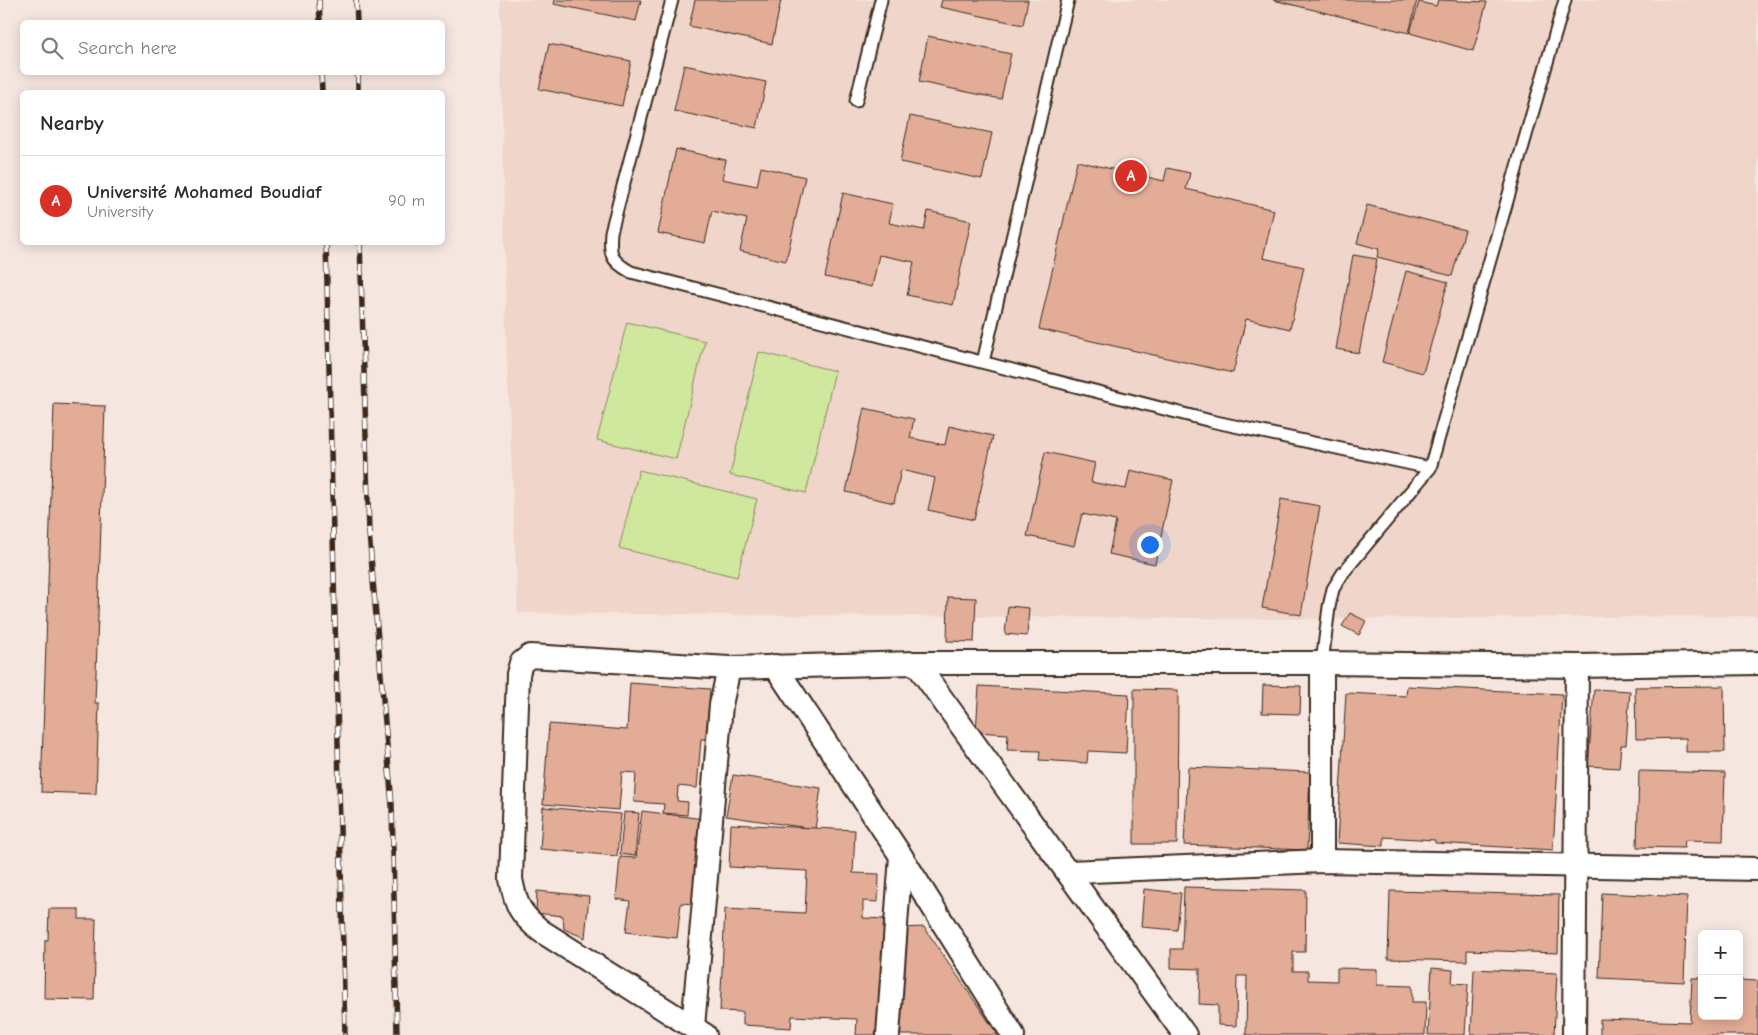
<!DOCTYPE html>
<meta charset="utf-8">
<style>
body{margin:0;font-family:"Comic Neue",sans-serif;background:#f2f2f3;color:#2b2b33}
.controls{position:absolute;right:15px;bottom:15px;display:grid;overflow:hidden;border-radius:8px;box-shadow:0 2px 12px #0003}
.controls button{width:45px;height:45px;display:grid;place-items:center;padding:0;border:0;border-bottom:1px solid #e1e1e2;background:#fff;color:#2b2b33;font:25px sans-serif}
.you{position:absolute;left:1149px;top:544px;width:18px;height:18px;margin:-12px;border:4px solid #fff;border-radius:50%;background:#1a73e8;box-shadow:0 0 0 8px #1a73e833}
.badge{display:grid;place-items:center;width:32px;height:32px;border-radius:50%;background:#d93025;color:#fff;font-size:16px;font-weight:700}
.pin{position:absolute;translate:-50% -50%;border:2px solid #fff;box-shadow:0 1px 5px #0006}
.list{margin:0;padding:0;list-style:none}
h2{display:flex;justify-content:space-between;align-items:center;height:65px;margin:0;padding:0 20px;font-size:21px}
h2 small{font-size:16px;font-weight:400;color:#7c7c81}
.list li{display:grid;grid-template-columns:32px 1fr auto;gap:15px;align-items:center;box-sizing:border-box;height:90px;padding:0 20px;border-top:1px solid #e1e1e2}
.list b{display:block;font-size:19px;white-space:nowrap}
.list p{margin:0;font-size:16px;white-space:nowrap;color:#7c7c81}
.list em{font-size:16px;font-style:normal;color:#7c7c81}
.icon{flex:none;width:28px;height:28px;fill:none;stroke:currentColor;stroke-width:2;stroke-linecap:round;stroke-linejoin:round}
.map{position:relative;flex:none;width:1758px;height:1035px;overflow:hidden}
.search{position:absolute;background:#fff;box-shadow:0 2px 12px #0003;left:20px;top:20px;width:425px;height:55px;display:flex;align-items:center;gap:12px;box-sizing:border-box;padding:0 18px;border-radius:8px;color:#7c7c81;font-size:19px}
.panel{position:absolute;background:#fff;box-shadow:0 2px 12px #0003;left:20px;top:90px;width:425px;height:155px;border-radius:8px}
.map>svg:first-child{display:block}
.built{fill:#f0d5ca}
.green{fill:#d0e89d;stroke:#86895e}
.building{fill:#e2ac97;stroke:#3b2a1e}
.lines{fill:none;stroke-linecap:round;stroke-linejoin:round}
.lane-casing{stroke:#3b2a1e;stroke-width:15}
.street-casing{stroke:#3b2a1e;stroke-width:26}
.lane{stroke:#fff;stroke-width:11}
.street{stroke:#fff;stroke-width:22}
.rail-casing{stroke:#3b2a1e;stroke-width:5.5}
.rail{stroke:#fff;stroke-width:4;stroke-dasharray:11;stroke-linecap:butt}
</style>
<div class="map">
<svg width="1758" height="1035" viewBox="0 0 1758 1035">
<rect width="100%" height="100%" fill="#f6e6e0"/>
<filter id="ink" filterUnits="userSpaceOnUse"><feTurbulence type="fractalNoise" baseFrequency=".02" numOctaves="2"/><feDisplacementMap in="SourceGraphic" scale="10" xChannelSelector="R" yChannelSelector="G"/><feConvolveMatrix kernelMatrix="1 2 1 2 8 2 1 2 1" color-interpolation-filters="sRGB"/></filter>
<g filter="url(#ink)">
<polygon class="built" points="500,0 1758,0 1758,616 1297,619 518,613 506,334"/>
<g class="green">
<polygon points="627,322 705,341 676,459 597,440"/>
<polygon points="759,352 835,371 806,493 730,475"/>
<polygon points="639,470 757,499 737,577 619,548"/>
</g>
<g class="building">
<polygon points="555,0 641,0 636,21 554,4"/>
<polygon points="695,0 781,0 772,44 689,26"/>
<polygon points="942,0 1028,0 1023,25 940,7"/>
<polygon points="1273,0 1417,0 1409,33"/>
<polygon points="1438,0 1487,2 1473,51 1410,33 1419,2 1436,6"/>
<polygon points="928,36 1011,54 1001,99 919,82"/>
<polygon points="549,44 631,61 622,106 539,89"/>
<polygon points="684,65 766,82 757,128 674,111"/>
<polygon points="910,116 992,133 982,179 900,162"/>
<polygon points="676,149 726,160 722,179 757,186 761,167 805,177 786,261 740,251 747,219 712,211 705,243 658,233"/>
<polygon points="1077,161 1164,181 1167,168 1190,173 1186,189 1274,210 1263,258 1304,267 1290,329 1246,319 1233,373 1039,329"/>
<polygon points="843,193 893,204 889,223 924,230 928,211 971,221 953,305 907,295 914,262 879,255 872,287 825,277"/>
<polygon points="1367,205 1465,230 1452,276 1377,257 1379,249 1357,243"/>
<polygon points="1353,255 1377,259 1359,353 1336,349"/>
<polygon points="1406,271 1448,282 1423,373 1382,362"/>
<polygon points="54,404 105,406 95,703 99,703 96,794 41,792"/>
<polygon points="864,408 914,419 910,438 945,445 949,426 993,436 974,520 928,510 935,478 901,470 894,503 846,492"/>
<polygon points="1045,452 1095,463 1091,482 1126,489 1130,470 1173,480 1155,564 1109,554 1116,521 1082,514 1074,546 1027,536"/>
<polygon points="1281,499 1320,506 1301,615 1262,608"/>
<polygon points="948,597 976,598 974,642 947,641"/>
<polygon points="1008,606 1029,608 1027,636 1005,634"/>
<polygon points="1350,613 1366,621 1359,635 1342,626"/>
<polygon points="630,683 710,689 706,739 701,739 697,788 678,786 677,801 688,802 687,815 663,813 664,804 634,802 636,773 622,772 619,810 543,804 549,724 627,730"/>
<polygon points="1263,685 1301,686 1300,714 1262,713"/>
<polygon points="979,686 1129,694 1126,753 1088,751 1087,763 1039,760 1040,751 1007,750 1008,734 976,732"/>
<polygon points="1407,686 1562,694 1553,850 1435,843 1435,840 1384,837 1384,846 1337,843 1346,693 1406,696"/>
<polygon points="1724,686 1725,752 1686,752 1686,738 1636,739 1635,687"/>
<polygon points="1134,689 1178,690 1177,844 1134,844"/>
<polygon points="1594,689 1630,691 1626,745 1621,745 1619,768 1588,766"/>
<polygon points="1188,767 1310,772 1307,850 1184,845"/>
<polygon points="1639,771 1725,773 1723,841 1685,840 1684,848 1637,847"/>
<polygon points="733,775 821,788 815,829 726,816"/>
<polygon points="543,807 621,814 617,856 540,849"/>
<polygon points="642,811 704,819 694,904 681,903 677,938 626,932 630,901 616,899 620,857 636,858"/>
<polygon points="624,812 639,813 635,856 620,854"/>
<polygon points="731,824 855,830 853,873 879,874 878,902 863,901 863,918 885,919 877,1035 856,1035 857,1019 792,1016 791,1028 743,1025 743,1012 720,1011 725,909 805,913 807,871 729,867"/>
<polygon points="1184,887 1306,890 1305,952 1293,952 1293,971 1308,971 1308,980 1337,981 1337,968 1377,969 1377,985 1412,986 1412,1002 1426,1002 1425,1035 1246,1035 1247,976 1237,976 1236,1026 1218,1025 1218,1005 1199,1004 1200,969 1171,968 1171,949 1182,949"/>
<polygon points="1144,889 1181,893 1177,930 1141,927"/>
<polygon points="537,891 589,896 585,938 564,929 563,916 536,913"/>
<polygon points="1390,891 1559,895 1558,953 1467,950 1467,961 1388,959"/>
<polygon points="1602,893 1687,897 1684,982 1599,978"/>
<polygon points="49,909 79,909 79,919 96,919 94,1000 44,999 45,940 48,940"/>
<polygon points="924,927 998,1035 897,1035 902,928"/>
<polygon points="1432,968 1453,970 1452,983 1468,984 1465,1035 1428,1035"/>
<polygon points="1474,969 1557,973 1554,1035 1471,1035"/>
<polygon points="1692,978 1702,978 1702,1016 1739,1016 1739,980 1758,981 1758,1035 1600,1035 1600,1019 1690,1022"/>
</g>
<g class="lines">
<g class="lane-casing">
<g id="lane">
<path d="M672 0 611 232C609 255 611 261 631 272L1211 421 1430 468"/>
<polyline points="856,101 881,0"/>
<polyline points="983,362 1068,0"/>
<polyline points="1322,663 1329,607 1333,589 1343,573 1430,468 1565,0"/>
</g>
</g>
<g class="street-casing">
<g id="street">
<polyline points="916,663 1185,1035"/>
<polyline points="775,666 901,856 1013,1035"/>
<polyline points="1322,861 1322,663"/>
<polyline points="1069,872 1322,861 1758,869"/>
<polyline points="693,1027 721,705 729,668"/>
<path d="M705 1035 541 931C520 914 516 906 511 879L518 674 521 663 530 656 729 668 916 663H1322L1577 666 1758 663"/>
<polyline points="888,1035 901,856"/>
<polyline points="1574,1035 1577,666"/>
</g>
</g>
<use href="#lane" class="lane"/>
<use href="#street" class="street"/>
<g class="rail-casing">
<g id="rail">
<polyline points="319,0 320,22"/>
<polyline points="356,0 357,22"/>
<polyline points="321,72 322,92"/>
<polyline points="358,72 358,92"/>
<polyline points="326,242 345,1035"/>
<polyline points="360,242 369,533 392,805 397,1035"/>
</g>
</g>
<use href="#rail" class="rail"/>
</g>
</g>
</svg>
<div class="controls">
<button>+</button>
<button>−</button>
</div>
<div class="you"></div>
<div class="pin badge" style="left:1131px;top:176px">A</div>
<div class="search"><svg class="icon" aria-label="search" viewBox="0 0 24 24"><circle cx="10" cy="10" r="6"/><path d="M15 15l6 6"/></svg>Search here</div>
<section class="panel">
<h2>Nearby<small></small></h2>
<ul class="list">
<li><span class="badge">A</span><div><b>Université Mohamed Boudiaf</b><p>University</p></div><em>90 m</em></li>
</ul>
</section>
</div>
